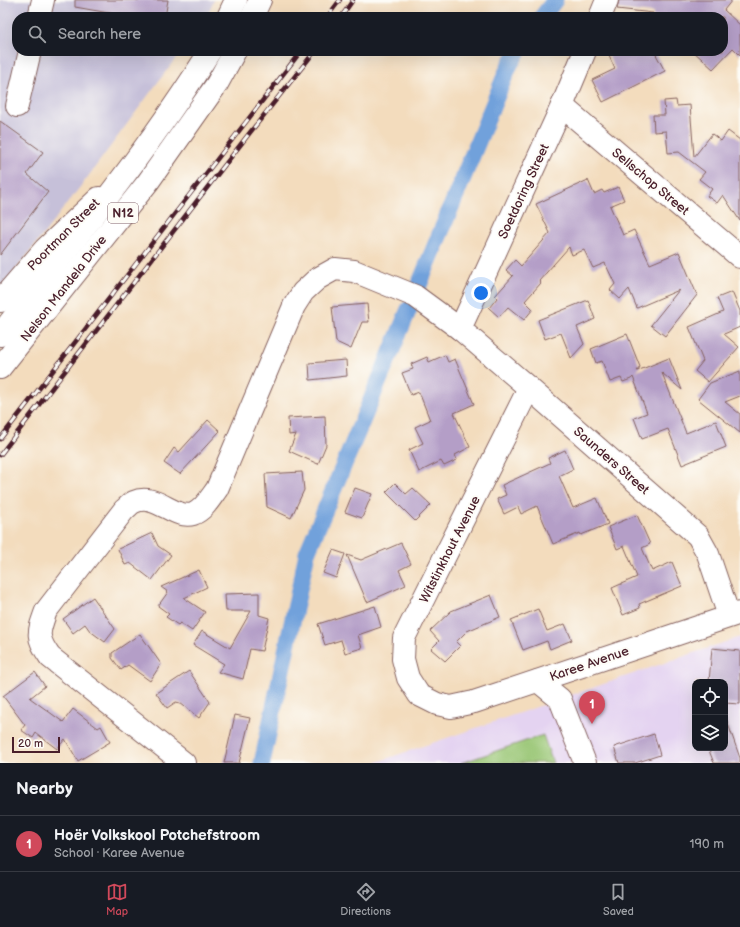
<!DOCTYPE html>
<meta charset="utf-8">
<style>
body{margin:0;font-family:"Balsamiq Sans",sans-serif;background:#20242c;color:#f1f3f6}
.controls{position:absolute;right:12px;bottom:12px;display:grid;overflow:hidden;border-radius:8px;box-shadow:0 4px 16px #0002}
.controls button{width:36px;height:36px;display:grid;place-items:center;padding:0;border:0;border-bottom:1px solid #363941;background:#171b24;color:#f1f3f6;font:20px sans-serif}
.scale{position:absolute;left:12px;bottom:10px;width:48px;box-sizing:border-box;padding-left:4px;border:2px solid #4a1f2b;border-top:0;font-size:11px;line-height:14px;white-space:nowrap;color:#4a1f2b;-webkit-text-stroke:3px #fdfcf7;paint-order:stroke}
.you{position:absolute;left:481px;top:293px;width:14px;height:14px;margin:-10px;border:3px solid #fff;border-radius:50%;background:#1a73e8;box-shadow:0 0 0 6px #1a73e833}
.badge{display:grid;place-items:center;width:26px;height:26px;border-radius:50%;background:#d1495b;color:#fff;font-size:13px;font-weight:700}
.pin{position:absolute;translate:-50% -33px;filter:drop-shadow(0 1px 2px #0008)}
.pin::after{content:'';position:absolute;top:21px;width:14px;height:12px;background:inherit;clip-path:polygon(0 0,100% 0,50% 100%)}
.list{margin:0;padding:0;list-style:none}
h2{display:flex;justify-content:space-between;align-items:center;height:52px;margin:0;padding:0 16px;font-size:17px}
h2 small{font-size:13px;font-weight:400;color:#9ea1a6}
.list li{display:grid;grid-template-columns:26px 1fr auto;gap:12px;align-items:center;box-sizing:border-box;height:56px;padding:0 16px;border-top:1px solid #363941}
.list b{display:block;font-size:15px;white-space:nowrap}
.list p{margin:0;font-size:13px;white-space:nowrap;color:#9ea1a6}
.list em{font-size:13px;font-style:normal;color:#9ea1a6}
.icon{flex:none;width:22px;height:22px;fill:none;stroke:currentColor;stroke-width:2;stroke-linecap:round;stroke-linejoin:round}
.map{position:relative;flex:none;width:740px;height:763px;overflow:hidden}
.search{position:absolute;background:#171b24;box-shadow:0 4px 16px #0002;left:12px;right:12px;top:12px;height:44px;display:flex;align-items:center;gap:10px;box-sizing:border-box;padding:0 14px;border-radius:16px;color:#9ea1a6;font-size:15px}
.sheet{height:108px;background:#171b24}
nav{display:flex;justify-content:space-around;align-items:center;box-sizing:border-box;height:56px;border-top:1px solid #363941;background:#171b24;font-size:11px;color:#9ea1a6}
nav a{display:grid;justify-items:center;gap:2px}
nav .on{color:#d1495b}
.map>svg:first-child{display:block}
.built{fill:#e4d3f1;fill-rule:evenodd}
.industrial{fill:#c6c0d9}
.green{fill:#99c674;stroke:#727250}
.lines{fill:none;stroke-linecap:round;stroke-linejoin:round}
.canal{stroke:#71a1db;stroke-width:17}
.building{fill:#b49ec7}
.minor-casing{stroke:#85615e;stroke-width:24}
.highway-casing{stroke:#85615e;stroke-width:24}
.minor{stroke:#fff;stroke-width:22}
.highway{stroke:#fff;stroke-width:22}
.rail-casing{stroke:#4a1f2b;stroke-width:4.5}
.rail{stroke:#fdfcf7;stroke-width:3;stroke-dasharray:9;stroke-linecap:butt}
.labels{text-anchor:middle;stroke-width:4;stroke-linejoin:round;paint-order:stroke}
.shield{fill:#fdfcf7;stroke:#806168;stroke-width:1}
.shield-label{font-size:12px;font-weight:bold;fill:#4a1f2b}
.street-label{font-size:13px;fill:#4a1f2b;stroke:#fdfcf7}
</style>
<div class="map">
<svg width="740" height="763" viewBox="0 0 740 763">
<rect width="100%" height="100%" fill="#fdfcf7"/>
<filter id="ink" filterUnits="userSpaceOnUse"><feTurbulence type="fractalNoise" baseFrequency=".025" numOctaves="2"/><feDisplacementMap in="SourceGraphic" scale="8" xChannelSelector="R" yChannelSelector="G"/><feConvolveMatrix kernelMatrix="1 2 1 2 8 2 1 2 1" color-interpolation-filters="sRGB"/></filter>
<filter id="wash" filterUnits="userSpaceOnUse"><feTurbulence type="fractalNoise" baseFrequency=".012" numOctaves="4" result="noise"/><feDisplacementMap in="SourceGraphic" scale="16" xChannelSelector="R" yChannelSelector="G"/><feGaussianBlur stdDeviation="0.9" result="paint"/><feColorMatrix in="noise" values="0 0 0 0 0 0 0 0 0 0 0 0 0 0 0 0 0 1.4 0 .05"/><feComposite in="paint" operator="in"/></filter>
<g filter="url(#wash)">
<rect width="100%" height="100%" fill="#f3dcbd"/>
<path class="built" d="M740 637V763H374L560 699ZM695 682H725V748H695Z"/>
<polygon class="industrial" points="0,0 214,0 206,17 17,17 17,51 181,51 87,178 0,290"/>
<polygon class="green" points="543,735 553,763 461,763"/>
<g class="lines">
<g class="canal">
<polyline points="542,17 555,0"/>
<polyline points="419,285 509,66 518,51"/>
<polyline points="262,763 307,553 409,309"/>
</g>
</g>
<g id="blocks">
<g class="building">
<polygon points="75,0 168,0 165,17 132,17 75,7"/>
<polygon points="619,0 732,0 724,10 740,25 740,55 733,48 713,69 693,51 723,51 723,17 653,17 653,13 617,9"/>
<polygon points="618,51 654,51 665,71 603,102 592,80 615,69 609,56"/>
<polygon points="676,100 677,106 690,105 694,157 712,134 721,141 728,131 740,140 740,221 723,195 717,203 707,196 712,189 699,179 705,172 679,152 668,153 666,131 654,132 653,115 665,115 664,101"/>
<polygon points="0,121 43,152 27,174 48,192 0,255"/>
<polygon points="588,180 594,194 602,190 604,193 618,187 624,200 610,206 623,235 634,230 650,264 679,252 697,295 665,336 651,325 679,290 637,308 629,289 620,299 610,290 615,284 605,263 593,268 584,250 572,255 569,247 539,281 541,283 525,301 533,309 524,320 508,307 499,317 489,308 497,298 495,296 513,276 506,270 515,260 521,266 550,233 536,204"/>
<polygon points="732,292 740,311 740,327 724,334 739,347 708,382 695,371 703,361 689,327 723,312 717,298"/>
<polygon points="588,300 595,319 577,327 584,344 571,358 561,333 545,339 538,320"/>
<polygon points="367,304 369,322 362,322 351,349 336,342 332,307"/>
<polygon points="627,334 640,367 637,371 669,358 682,390 662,373 686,433 716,421 726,447 682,465 668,429 642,439 634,418 647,413 633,377 631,379 623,382 621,378 610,382 602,361 596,363 591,349"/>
<polygon points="445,355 448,362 455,359 474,404 454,413 470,447 455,455 457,460 444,466 441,461 419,472 409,450 423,443 415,427 430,420 419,392 411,395 402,373 413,369 411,364 427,357 429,362"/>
<polygon points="346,360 347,376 310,380 309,363"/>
<polygon points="740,371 740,396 725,402 740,414 740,433 698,399 710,383"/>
<polygon points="325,416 326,445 318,464 289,451 296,434 289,435 288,418"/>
<polygon points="208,420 220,431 180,474 164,463 174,448 179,452"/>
<polygon points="565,450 573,469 559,476 573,508 597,498 608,524 581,535 580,533 553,544 537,506 521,514 518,507 504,514 497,499 506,495 502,485 550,463 548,458"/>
<polygon points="302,472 304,490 291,518 267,507 265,474"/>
<polygon points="395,483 406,494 413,488 431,505 415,521 386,492"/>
<polygon points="355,488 372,494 362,518 345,512"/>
<polygon points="637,515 650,544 642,548 652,571 672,562 682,586 639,604 640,608 623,615 612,588 637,577 624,546 617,549 608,527"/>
<polygon points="152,533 158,546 171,555 152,580 130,563 125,565 118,549"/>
<polygon points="401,543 411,564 399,570 406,585 367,602 347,555 361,560"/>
<polygon points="333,550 345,554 336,578 323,573"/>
<polygon points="199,570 207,587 184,598 205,612 192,631 180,623 178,625 166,617 169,614 158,606 168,592 161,587"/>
<polygon points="259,593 259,615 269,618 262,651 250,649 243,679 218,672 224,664 193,645 202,631 230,648 251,611 226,611 225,594"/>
<polygon points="491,595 500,617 467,631 456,642 460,646 445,661 431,649 439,641 430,631 451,611"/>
<polygon points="93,597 115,629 105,642 90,631 85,624 73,633 63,619"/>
<polygon points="375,606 381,627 358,635 362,648 345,653 341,640 325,645 318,624"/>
<polygon points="538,609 547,631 565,624 572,640 550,649 547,641 523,650 511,620"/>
<polygon points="140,634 161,664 150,681 128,665 121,670 112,658 112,653"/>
<polygon points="712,648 740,651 740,704 725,703 725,682 709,682"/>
<polygon points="189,671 210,702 199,718 180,703 176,702 167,708 156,693"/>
<polygon points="35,672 45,686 30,698 63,722 73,709 98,728 101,726 110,742 78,761 65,739 57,749 36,733 33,738 21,730 25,725 3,696"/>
<polygon points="235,715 250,718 239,763 224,763"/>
<polygon points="725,721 727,721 740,758 740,763 714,763 708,748 725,748"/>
<polygon points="654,734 660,755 635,763 619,763 614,747"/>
</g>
</g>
</g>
<g filter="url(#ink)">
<use href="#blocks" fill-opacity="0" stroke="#85615e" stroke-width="1"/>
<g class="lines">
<g class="minor-casing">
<g id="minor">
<polyline points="39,17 43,0"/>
<polyline points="600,17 607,0"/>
<polyline points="17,106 30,51"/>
<polyline points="562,106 740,257"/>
<polyline points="0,301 45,249 99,198"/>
<polyline points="460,329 562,106 585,51"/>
<polyline points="529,388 404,638 403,659 408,678 419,695 437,704 451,707 474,702 740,613"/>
<polyline points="538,681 560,699 585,763"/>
<path d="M184 763 50 657C36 637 38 633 46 611L124 510C127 508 131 503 134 502 156 492 174 520 193 514 204 510 211 497 217 489L294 306 303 292 317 279 335 269 354 271 415 296 460 329 529 388 698 536 708 554 729 616"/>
</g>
</g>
<g class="highway-casing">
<g id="highway">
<polyline points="228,17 236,0"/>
<polyline points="252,17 260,0"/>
<path d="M0 335C72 242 148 151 210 51"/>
<polyline points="0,368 148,182 217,84 235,51"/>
</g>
</g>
<use href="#minor" class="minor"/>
<use href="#highway" class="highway"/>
<g class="rail-casing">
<g id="rail">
<polyline points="327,17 340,0"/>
<polyline points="341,17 353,0"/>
<polyline points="0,439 301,51"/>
<polyline points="0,455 248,135 315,51"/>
</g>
</g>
<use href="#rail" class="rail"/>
</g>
</g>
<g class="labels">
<rect class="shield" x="108" y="203" width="30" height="20" rx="3"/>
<g class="shield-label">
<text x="123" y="217">N12</text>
</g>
<g class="street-label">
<text transform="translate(651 181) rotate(40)" y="5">Sellschop Street</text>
<text transform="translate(523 191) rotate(-65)" y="5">Soetdoring Street</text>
<text transform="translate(63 234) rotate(-45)" y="5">Poortman Street</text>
<text transform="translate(63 288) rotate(-52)" y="5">Nelson Mandela Drive</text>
<text transform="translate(612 460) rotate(41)" y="5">Saunders Street</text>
<text transform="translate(449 549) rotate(-63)" y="5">Witstinkhout Avenue</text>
<text transform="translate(589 663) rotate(-19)" y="5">Karee Avenue</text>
</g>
</g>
</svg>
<div class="controls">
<button><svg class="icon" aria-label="locate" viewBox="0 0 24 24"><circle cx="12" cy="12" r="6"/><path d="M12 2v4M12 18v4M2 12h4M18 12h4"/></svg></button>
<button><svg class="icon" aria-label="layers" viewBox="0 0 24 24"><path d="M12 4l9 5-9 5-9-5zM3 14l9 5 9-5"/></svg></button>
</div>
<div class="scale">20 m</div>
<div class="you"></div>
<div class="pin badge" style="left:592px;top:724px">1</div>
<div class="search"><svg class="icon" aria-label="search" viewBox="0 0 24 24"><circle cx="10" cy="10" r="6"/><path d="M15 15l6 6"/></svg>Search here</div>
</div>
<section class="sheet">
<h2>Nearby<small></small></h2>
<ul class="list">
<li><span class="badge">1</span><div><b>Hoër Volkskool Potchefstroom</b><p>School · Karee Avenue</p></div><em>190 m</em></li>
</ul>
</section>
<nav>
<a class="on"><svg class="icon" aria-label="map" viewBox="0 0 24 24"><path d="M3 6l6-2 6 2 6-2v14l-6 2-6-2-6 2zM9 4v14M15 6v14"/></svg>Map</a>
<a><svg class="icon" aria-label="directions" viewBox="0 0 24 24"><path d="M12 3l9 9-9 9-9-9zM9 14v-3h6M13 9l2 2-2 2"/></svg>Directions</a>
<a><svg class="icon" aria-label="saved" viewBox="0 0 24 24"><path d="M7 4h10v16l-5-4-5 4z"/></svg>Saved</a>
</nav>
